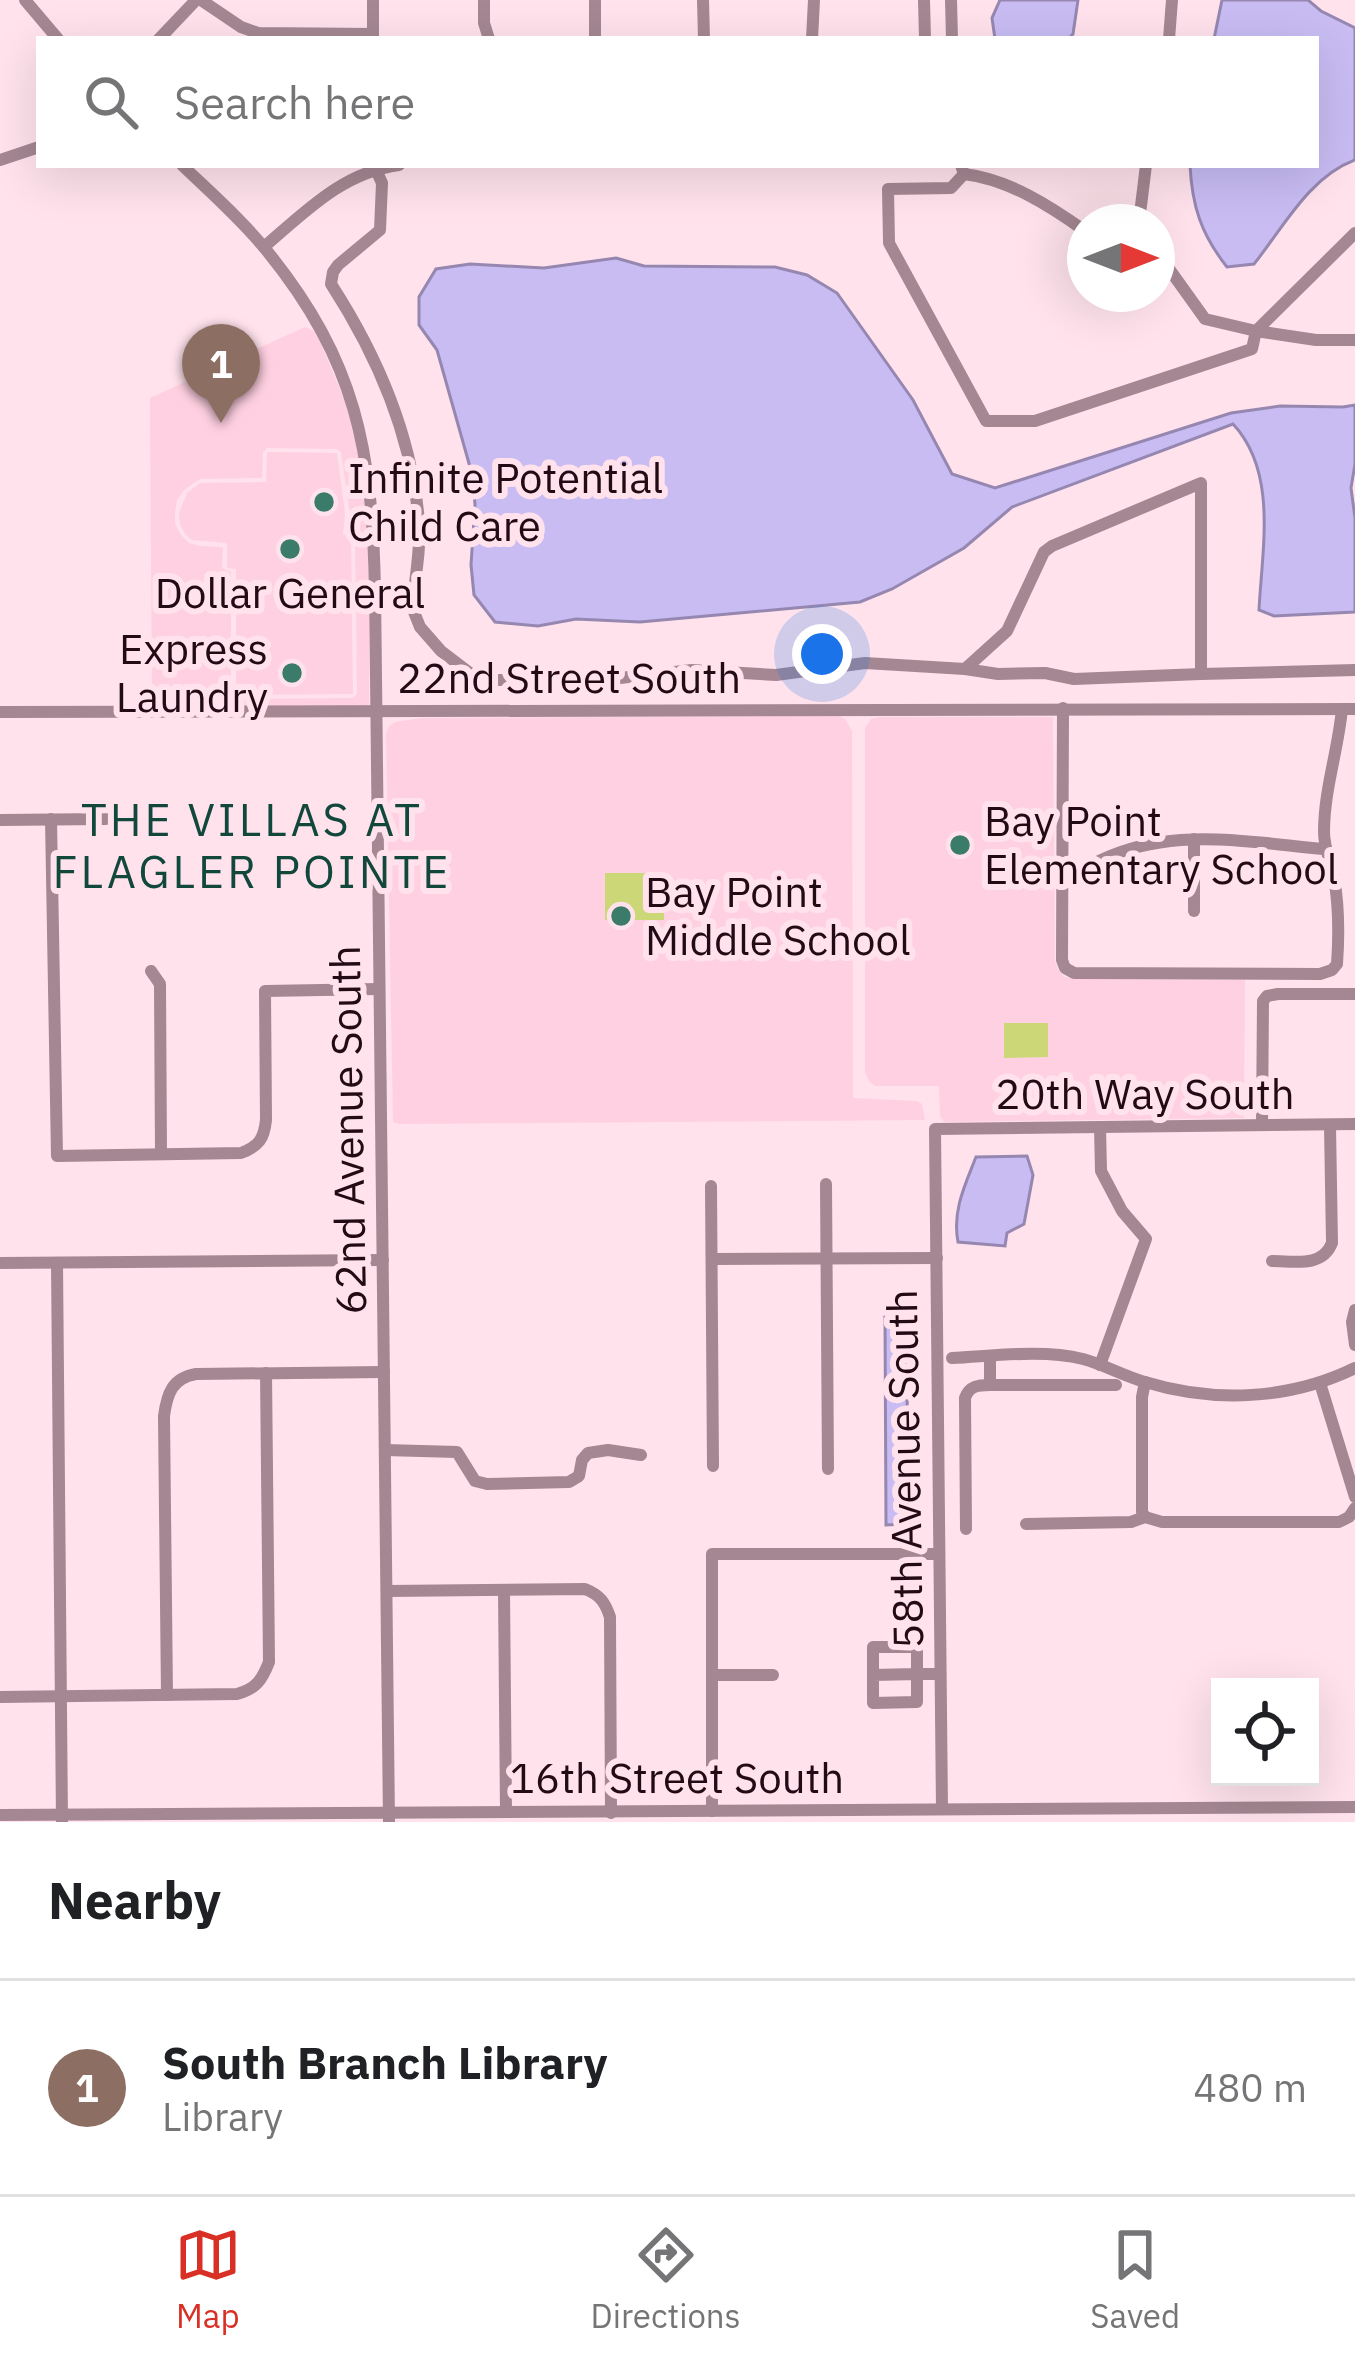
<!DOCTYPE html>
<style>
body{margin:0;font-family:"IBM Plex Sans",sans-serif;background:#f2f2f2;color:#202124}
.controls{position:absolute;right:36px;bottom:36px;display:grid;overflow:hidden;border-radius:0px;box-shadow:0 12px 48px #0002}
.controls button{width:108px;height:108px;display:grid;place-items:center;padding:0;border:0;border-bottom:3px solid #e0e0e0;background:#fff;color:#202124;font:60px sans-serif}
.compass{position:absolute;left:1067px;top:204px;width:108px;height:108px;border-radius:50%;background:#fff;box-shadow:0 12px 48px #0002;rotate:90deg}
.you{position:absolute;left:822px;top:654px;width:42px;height:42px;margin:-30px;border:9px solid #fff;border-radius:50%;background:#1a73e8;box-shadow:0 0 0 18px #1a73e833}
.badge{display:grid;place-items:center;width:78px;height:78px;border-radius:50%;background:#d93025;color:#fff;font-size:39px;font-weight:700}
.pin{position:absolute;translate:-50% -99px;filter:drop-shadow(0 3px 6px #0008)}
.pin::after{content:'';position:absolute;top:63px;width:42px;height:36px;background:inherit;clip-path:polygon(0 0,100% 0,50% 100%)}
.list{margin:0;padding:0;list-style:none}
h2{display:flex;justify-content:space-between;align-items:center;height:156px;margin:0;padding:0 48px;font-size:51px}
h2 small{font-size:39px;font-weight:400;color:#757577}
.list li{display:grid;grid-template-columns:78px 1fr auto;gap:36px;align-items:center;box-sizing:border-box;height:216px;padding:0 48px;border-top:3px solid #e0e0e0}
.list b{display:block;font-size:45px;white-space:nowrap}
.list p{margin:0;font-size:39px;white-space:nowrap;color:#757577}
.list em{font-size:39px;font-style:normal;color:#757577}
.icon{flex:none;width:66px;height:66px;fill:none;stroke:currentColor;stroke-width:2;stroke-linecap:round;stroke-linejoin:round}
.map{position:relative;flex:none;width:1355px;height:1822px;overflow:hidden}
.search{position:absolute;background:#fff;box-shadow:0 12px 48px #0002;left:36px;right:36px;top:36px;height:132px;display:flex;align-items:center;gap:30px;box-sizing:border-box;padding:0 42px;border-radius:0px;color:#757577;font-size:45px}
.sheet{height:372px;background:#fff}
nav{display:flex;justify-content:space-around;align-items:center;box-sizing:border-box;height:168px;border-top:3px solid #e0e0e0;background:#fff;font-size:33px;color:#757577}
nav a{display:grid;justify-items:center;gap:6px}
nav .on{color:#d93025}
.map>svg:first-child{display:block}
.built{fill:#ffd0e1;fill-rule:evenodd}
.green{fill:#ccd778}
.water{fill:#c8bcf3;stroke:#9687b1;stroke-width:3}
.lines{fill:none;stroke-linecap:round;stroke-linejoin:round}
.minor{stroke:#a48792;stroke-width:12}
.poi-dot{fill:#3a7b6a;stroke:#ffe2ec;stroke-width:4.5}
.labels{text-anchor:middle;stroke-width:12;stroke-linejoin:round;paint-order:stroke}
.poi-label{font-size:42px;fill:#230b16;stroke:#ffe2ec;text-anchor:start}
.street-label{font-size:42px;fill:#230b16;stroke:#ffe2ec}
.neighbourhood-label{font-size:45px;letter-spacing:3px;fill:#12483c;stroke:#ffe2ec}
</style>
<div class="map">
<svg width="1355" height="1822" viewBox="0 0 1355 1822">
<rect width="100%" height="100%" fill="#ffe2ec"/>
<g class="built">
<path d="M305 327 316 332 349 411 362 464 369 564V707L152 705 150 398ZM267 448 337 449 341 452 350 514 348 532 355 536 357 694 353 698 236 699 231 695V572L222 568 223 547 200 546 189 543 181 535 175 524V512L177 500 184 490 200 479 262 478 263 453Z"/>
<polygon points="267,452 337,453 345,513 343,534 351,536 353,694 236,695 236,569 227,568 227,543 192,540 185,534 180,524 179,513 187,493 200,483 266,482"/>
<polygon points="839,716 845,719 852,731 853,1098 917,1101 922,1104 925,1120 399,1124 393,1122 386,734 389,726 395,722 421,718"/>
<polygon points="879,717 1053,717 1055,961 1059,971 1065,977 1074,979 1245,980 1244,1118 944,1122 940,1116 939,1086 875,1086 869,1081 865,1072 865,728 871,719"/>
</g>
<g class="green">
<rect x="605" y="873" width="59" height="47"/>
<polygon points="1004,1023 1048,1023 1048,1057 1004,1058"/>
</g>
<g class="water">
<polygon points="1000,0 1078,0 1073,34 1068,39 995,39 992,18"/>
<path d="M1222 0H1308L1321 11 1355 28V160C1309 177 1283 228 1254 264L1227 267C1201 234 1192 206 1190 165H1316V39H1214Z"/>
<path d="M616 258 644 266 775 267 807 275 837 293 913 400 952 474 995 488 1231 413 1280 406 1343 407 1355 405V464L1351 488 1355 518V612L1274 616 1259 610C1262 549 1278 472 1233 424L1012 507 964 548 892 589 860 602 640 622 576 619 538 626 495 622 474 595 471 565 475 504 472 474 437 350 419 325V297L436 269 470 264 544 268Z"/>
<path d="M1027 1156 1033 1175 1024 1224 1007 1233 1005 1246 958 1242C952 1211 965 1185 976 1157Z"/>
<polygon points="885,1317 904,1323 908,1423 907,1524 886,1525"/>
</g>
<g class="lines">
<g class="minor">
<polyline points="25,0 58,39"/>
<polyline points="201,0 241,27 258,33 373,34"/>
<polyline points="373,0 373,38"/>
<polyline points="484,0 484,23 489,39"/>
<polyline points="595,0 595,39"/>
<polyline points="703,0 704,39"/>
<polyline points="924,0 925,39"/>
<polyline points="951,0 952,39"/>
<polyline points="159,39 196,0"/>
<polyline points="812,39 814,0"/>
<polyline points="1169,39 1172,0"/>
<polyline points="0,160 39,147"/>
<path d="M182 165C211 193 242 220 267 251 357 362 372 450 375 589L389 1822"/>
<path d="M961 165 964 174C1008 179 1050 206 1085 231"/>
<path d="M376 170 382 183 380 230 338 265 333 272 331 284C377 355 412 437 419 522 421 549 415 579 412 607L420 627 441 651 479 680H602L692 670 776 675 865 663 965 669 1007 631 1044 552 1052 546 1201 483V674L1355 670"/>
<polyline points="964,174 951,188 888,189 889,243 986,421 1035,421 1252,349 1256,331 1316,340 1355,340"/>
<polyline points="1139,222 1146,165"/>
<path d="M264 247C305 212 343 172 399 165"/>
<polyline points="1157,252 1205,319 1256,331 1355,233"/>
<polyline points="965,669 998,674 1045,673 1074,679 1201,674"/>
<path d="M1063 708 1062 960 1065 968 1074 973 1320 974 1332 970 1337 964C1339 936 1339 906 1334 878 1331 862 1324 849 1324 832 1324 790 1338 751 1342 709"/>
<polyline points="0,712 1355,709"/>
<path d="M51 819 57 1156 241 1153C259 1146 264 1139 266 1120L265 991 379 989"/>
<polyline points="0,820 106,819"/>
<polyline points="1194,839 1194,911"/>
<path d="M1062 880C1081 870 1100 859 1121 852 1186 829 1257 843 1324 849"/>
<polyline points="151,971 160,984 161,1154"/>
<polyline points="1262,1125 1263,1001 1267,996 1278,994 1355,994"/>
<polyline points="826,1184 828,1469"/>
<polyline points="711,1186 713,1466"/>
<polyline points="712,1259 937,1258"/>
<path d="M1272 1261C1294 1261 1322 1268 1332 1243L1330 1126"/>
<polyline points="0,1263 383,1260"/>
<polyline points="57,1263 62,1822"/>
<polyline points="1355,1310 1352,1322 1355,1345"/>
<polyline points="990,1356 990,1385 1116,1385"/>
<path d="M952 1358C994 1356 1042 1349 1083 1359 1105 1365 1124 1376 1145 1382 1214 1403 1290 1400 1355 1368"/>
<polyline points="1100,1365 1146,1239 1122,1211 1101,1171 1100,1127"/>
<polyline points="1145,1382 1142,1397 1142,1512 1145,1517"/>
<polyline points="1320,1383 1355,1497"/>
<polyline points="385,1450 457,1452 475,1481 487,1484 569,1482 579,1476 582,1460 588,1453 608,1450 641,1455"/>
<polyline points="1026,1524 1131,1522 1145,1517 1162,1522 1339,1522 1349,1517 1355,1508"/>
<path d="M966 1529 965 1398C969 1386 978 1385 990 1385"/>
<polyline points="504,1590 506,1812"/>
<path d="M387 1591 585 1589C600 1595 605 1602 610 1617L611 1813"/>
<polyline points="712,1675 773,1675"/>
<polyline points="873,1675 917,1674 917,1647 873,1647 873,1703 917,1702 917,1674 940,1674"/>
<path d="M167 1695 164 1416C167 1394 172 1378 196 1374L384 1372"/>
<path d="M0 1697 237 1694C256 1689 262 1680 269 1662L266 1373"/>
<polyline points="942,1809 935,1129 1355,1124"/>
<polyline points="712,1811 712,1554 939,1554"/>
<polyline points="0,1815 1355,1807"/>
</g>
</g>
<g class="poi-dot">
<circle cx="324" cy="502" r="12"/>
<circle cx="290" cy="549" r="12"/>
<circle cx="292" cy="673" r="12"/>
<circle cx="960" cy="845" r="12"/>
<circle cx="621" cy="916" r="12"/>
</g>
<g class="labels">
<g class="poi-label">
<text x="348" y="493">Infinite Potential<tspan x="348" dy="48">Child Care</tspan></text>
<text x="290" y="608" text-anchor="middle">Dollar General</text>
<text x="268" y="664" text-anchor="end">Express<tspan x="268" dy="48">Laundry</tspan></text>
<text x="984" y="836">Bay Point<tspan x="984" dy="48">Elementary School</tspan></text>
<text x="645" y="907">Bay Point<tspan x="645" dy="48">Middle School</tspan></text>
</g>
<g class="street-label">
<text x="569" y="693">22nd Street South</text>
<text x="1145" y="1109">20th Way South</text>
<text transform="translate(348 1130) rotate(-91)" y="15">62nd Avenue South</text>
<text transform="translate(905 1469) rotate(-91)" y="15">58th Avenue South</text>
<text x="677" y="1793">16th Street South</text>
</g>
<g class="neighbourhood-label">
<text x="252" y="836">THE VILLAS AT<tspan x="252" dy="52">FLAGLER POINTE</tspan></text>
</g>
</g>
</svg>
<div class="controls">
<button><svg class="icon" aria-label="locate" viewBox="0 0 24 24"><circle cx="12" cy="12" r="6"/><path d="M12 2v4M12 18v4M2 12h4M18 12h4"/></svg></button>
</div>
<svg class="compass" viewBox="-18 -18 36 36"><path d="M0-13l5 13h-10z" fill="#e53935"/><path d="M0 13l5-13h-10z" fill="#757577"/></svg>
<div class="you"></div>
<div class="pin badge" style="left:221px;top:423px;background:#8d6e63">1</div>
<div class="search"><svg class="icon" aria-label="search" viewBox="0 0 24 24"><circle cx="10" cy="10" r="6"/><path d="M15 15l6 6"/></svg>Search here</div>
</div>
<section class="sheet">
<h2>Nearby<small></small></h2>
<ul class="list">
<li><span class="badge" style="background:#8d6e63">1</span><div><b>South Branch Library</b><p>Library</p></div><em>480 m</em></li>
</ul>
</section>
<nav>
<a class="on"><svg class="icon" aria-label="map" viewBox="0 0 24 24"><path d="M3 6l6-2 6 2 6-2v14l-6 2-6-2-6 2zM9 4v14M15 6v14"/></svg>Map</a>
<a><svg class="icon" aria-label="directions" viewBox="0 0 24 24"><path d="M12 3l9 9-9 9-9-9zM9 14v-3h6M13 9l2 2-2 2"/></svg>Directions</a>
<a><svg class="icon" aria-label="saved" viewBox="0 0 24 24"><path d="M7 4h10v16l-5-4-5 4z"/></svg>Saved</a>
</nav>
